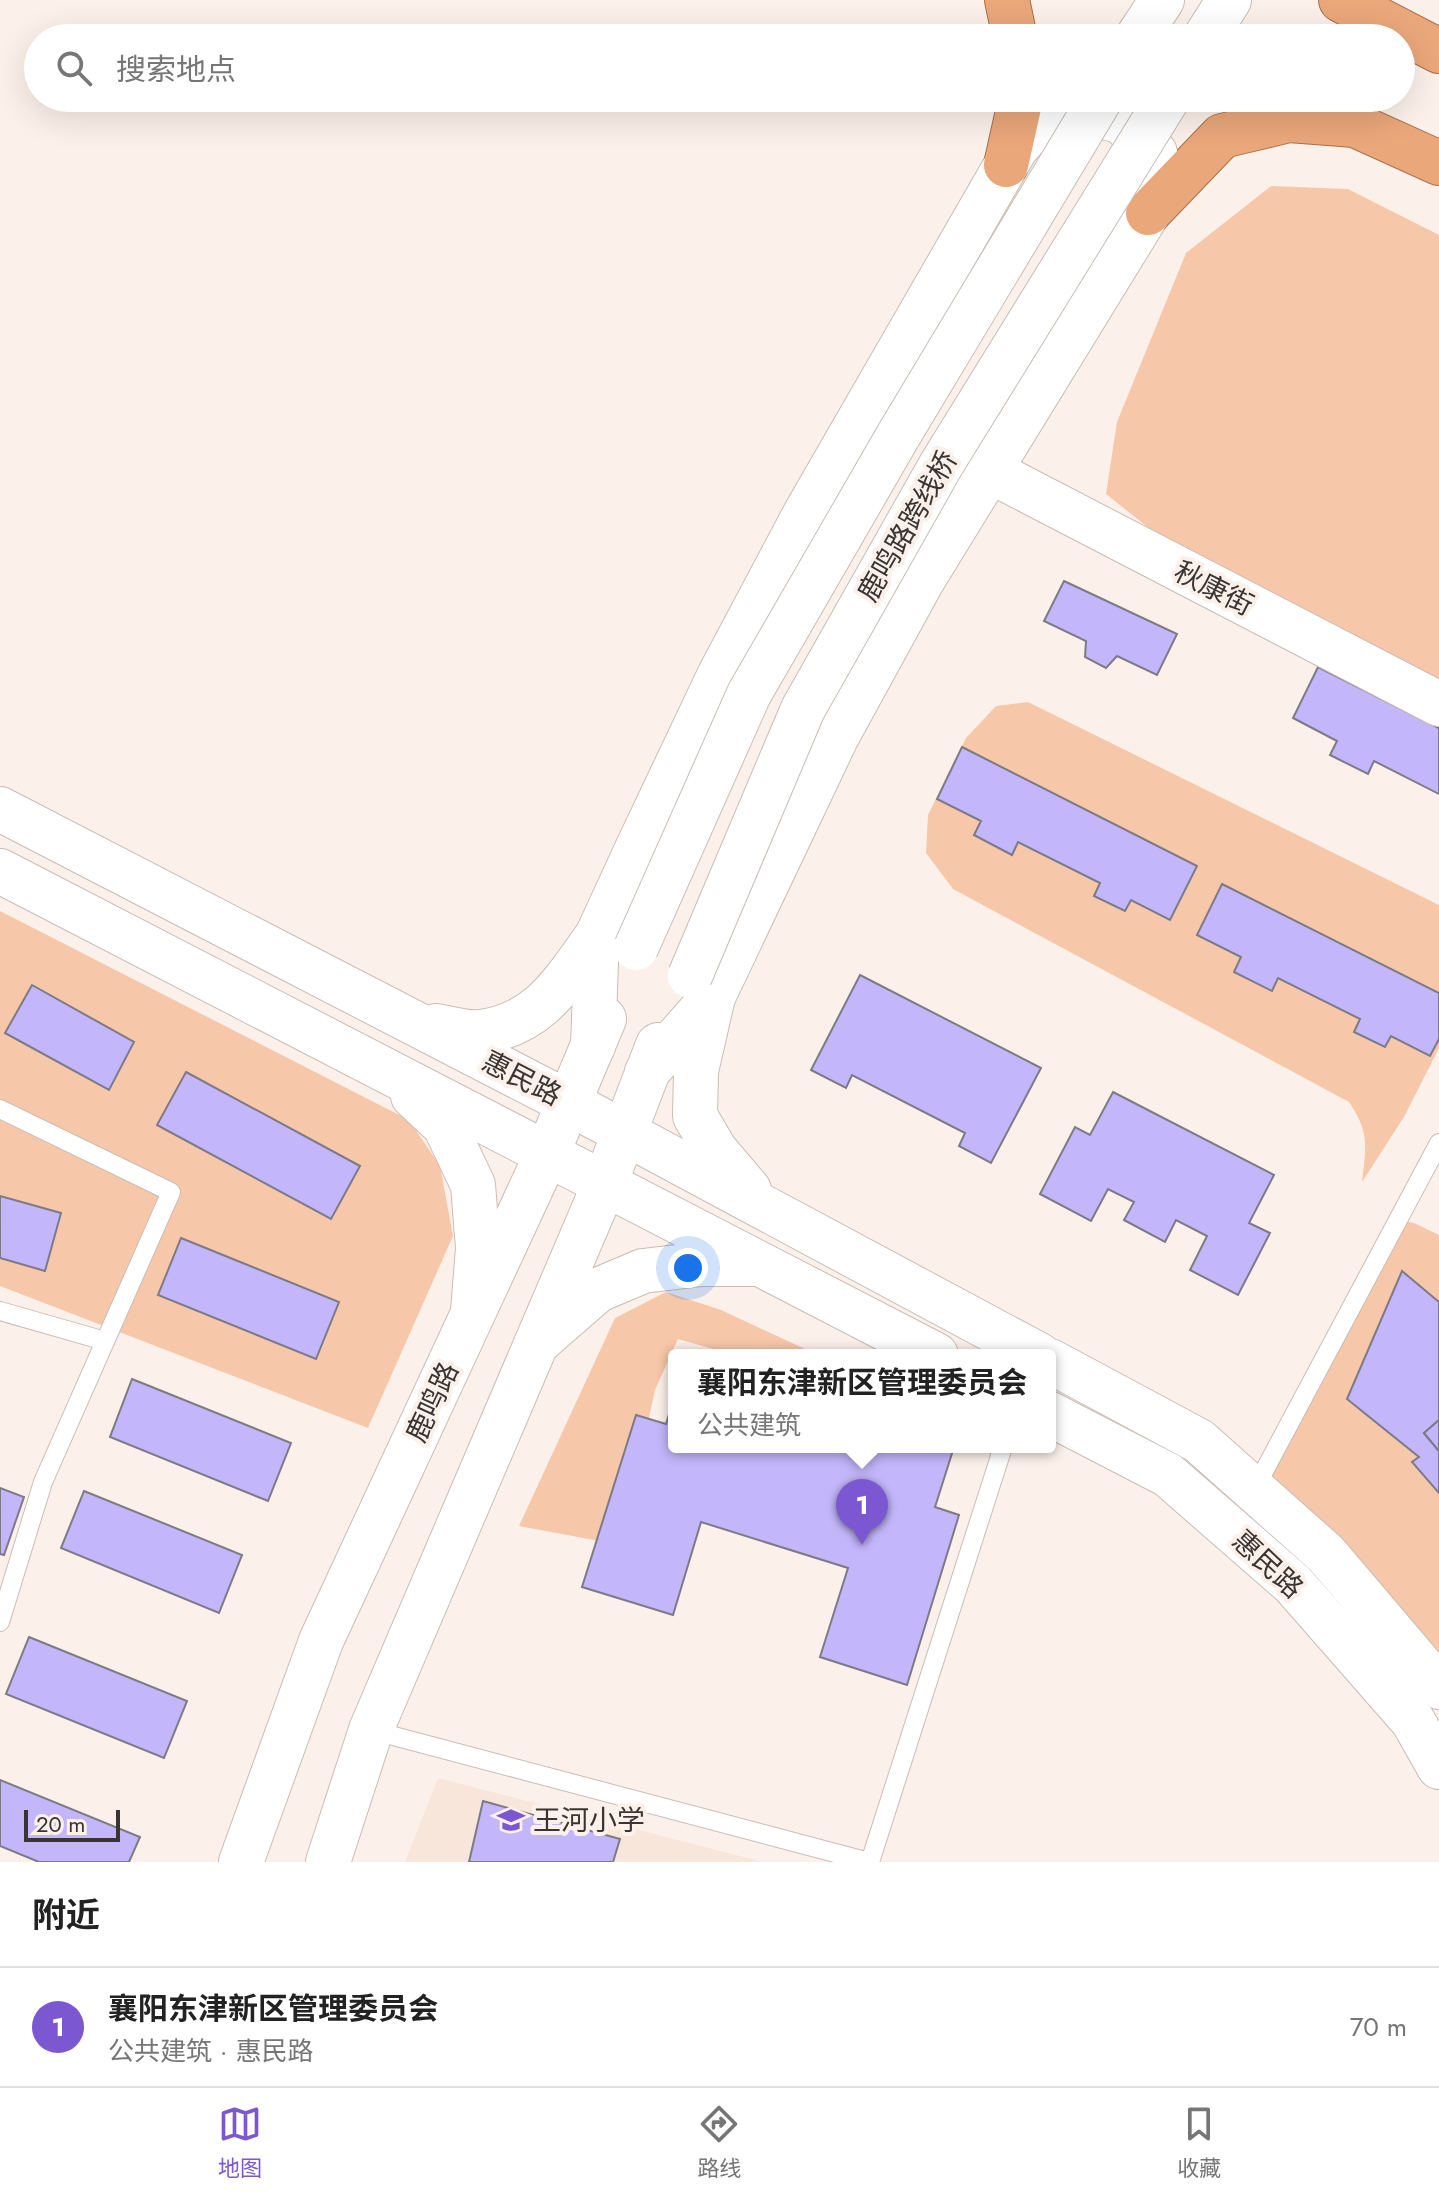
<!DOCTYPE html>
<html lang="zh">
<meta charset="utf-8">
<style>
body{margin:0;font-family:Jost,"Noto Sans SC",sans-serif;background:#f6f6f6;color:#222}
.scale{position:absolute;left:24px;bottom:20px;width:96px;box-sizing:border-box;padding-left:8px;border:4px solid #3a3532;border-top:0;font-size:22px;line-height:28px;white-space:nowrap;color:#3a3532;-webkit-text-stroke:6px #fcf1ea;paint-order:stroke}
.you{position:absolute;left:688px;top:1268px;width:28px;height:28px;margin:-20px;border:6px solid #fff;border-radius:50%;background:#1a73e8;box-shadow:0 0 0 12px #1a73e833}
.badge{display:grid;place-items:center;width:52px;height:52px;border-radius:50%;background:#7b57d1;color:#fff;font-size:26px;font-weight:700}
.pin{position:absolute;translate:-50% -66px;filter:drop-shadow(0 2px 4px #0008)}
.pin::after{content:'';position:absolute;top:42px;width:28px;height:24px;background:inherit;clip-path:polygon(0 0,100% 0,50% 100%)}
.popup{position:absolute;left:668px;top:1349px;width:388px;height:104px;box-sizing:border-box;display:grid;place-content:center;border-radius:8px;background:#fff;filter:drop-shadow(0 2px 6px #0005);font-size:26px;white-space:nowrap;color:#767676}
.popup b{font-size:30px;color:#222}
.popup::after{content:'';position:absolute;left:50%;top:100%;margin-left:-16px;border:16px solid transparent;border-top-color:#fff}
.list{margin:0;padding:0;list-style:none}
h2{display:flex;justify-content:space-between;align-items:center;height:104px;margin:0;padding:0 32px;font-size:34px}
h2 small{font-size:26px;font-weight:400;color:#767676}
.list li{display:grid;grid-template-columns:52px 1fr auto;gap:24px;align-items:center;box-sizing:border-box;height:120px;padding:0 32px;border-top:2px solid #e0e0e0}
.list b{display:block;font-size:30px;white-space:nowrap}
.list p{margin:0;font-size:26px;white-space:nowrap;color:#767676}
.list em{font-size:26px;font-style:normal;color:#767676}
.icon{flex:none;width:44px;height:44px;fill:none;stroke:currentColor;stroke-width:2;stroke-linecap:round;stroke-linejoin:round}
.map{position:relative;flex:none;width:1439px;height:1862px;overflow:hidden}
.search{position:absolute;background:#fff;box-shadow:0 8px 32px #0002;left:24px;right:24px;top:24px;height:88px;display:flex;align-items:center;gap:20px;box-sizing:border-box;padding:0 28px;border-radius:44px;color:#767676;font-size:30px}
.sheet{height:224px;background:#fff}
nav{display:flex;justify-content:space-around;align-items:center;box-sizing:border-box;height:112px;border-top:2px solid #e0e0e0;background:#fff;font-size:22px;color:#767676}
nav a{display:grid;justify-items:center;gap:4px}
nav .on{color:#7b57d1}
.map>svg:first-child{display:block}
.built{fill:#f9e6da}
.green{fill:#f7c7aa}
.building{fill:#c3b6fb;stroke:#7c7b85;stroke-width:2}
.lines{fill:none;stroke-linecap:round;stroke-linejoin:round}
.service-casing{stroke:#c8bdb6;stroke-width:20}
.tertiary-casing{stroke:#c8bdb6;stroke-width:46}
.secondary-casing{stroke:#c8bdb6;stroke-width:46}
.trunk-casing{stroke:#a8714b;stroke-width:46}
.service{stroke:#fff;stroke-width:18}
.tertiary{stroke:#fff;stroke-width:44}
.secondary{stroke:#fff;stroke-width:44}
.trunk{stroke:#eaa77a;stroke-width:44}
.secondary-bridge-casing{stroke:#c8bdb6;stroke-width:46;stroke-linecap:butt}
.secondary-bridge{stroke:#fff;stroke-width:44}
.labels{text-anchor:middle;stroke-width:8;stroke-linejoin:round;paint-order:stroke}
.street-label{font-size:28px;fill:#3a3532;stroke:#fcf1ea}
.poi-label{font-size:28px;fill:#3a3532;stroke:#fcf1ea;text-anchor:start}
</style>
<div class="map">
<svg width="1439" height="1862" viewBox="0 0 1439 1862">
<rect width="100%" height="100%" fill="#fcf1ea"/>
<polygon class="built" points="438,1778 763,1862 405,1862"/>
<g class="green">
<polygon points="1271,186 1348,189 1439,235 1439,694 1204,572 1106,494 1117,422 1186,253"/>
<path d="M1028 702 1439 905V1048L1404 1117 1362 1182C1366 1147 1370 1133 1349 1102L953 889 926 853 928 815 966 738 996 706Z"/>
<polygon points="0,911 409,1120 440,1166 453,1236 368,1428 0,1286"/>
<polygon points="1398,1220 1414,1223 1439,1235 1439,1687 1254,1490"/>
<polygon points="666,1292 721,1310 818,1355 734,1355 678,1339 655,1390 621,1545 519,1526 615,1318"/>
</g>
<g class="building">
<polygon points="1064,581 1177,634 1157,675 1117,656 1106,668 1085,657 1086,641 1044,621"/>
<polygon points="1318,667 1439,728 1439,794 1374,761 1368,774 1330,755 1337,741 1293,718"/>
<polygon points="962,747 1197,866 1170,920 1131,900 1125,911 1094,896 1100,883 1018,842 1012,855 974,835 981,821 937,799"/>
<polygon points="1222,884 1439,993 1439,1039 1430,1056 1391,1036 1385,1047 1354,1032 1360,1019 1278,978 1272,991 1234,972 1241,957 1197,935"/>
<polygon points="860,975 1041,1068 991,1163 959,1146 965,1133 852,1075 846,1088 811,1070"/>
<polygon points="32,985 134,1042 109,1090 5,1033"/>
<polygon points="186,1072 360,1166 331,1219 157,1125"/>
<polygon points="1113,1092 1274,1175 1249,1223 1270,1233 1238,1295 1190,1270 1207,1236 1176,1220 1165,1242 1124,1220 1134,1202 1108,1189 1091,1221 1040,1194 1075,1127 1090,1135"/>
<polygon points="0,1196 61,1213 45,1271 0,1258"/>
<polygon points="181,1238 339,1302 316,1359 158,1295"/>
<polygon points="1402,1271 1439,1302 1439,1420 1424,1433 1439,1451 1439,1493 1412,1462 1419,1457 1347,1399"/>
<polygon points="132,1379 291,1443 268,1501 110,1437"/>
<polygon points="674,1398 674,1447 954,1447 935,1507 959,1515 907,1685 820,1657 848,1568 701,1522 673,1615 582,1587 636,1415 666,1424"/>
<polygon points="1439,1420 1439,1451 1424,1433"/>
<polygon points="0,1488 24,1497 4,1555 0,1554"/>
<polygon points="84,1491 242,1555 219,1613 61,1548"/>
<polygon points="29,1637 187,1701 164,1758 6,1694"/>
<polygon points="0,1780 140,1837 129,1862 39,1862 0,1846"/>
<polygon points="483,1801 620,1839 613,1862 469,1862"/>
</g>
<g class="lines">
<g class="service-casing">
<g id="service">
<polyline points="0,1109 171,1192 43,1482 0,1622"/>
<polyline points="0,1311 105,1341"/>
<polyline points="1254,1490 1439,1143"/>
<polyline points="371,1730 869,1862"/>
<polyline points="870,1862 1003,1447"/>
</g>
</g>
<g class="tertiary-casing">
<g id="tertiary">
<polyline points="990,471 1439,704"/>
<polyline points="0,809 569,1103 1039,1355"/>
<polyline points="0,871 936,1355"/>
<polyline points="713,997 696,1071 695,1116 715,1150 749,1190"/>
<path d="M436 1026C450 1028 466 1034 480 1032 540 1025 564 981 597 936"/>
<polyline points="413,1096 445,1126 473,1185 478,1248 473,1311"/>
<polyline points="536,1344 598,1290 643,1271 702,1264 753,1264"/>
<polyline points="1050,1361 1199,1441 1326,1554 1439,1687"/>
<polyline points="1050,1414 1168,1475 1293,1584 1413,1721 1439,1767"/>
</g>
</g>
<g class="secondary-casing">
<g id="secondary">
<polyline points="1137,38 1162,0"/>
<polyline points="1205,38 1229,0"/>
<polyline points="593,1046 597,936 637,849 720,674 805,514 1016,148 1047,114 1062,107 1120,121 1155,153 1160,173 1148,213 922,581 836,738 713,997 647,1072"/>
<polyline points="241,1862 321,1641 547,1154 604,1019"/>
<polyline points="328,1862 371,1730 605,1183 658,1045"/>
</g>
</g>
<g class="trunk-casing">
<g id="trunk">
<polyline points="1007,0 1015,38"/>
<polyline points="1341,0 1439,51"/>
<polyline points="1006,165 1021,98"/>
<polyline points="1148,213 1222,136 1289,120 1355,125 1439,163"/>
</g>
</g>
<use href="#service" class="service"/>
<use href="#tertiary" class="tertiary"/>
<use href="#secondary" class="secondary"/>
<use href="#trunk" class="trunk"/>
<g class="secondary-bridge-casing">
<g id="secondary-bridge">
<polyline points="636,948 749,694 898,436 1101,98"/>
<polyline points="690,976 803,709 941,465 1168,98"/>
</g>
</g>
<use href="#secondary-bridge" class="secondary-bridge"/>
</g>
<defs>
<g id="school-bare" transform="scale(2.16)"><path d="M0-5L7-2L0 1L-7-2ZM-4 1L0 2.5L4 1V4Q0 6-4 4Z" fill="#7b57d1" stroke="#fcf1ea" stroke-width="2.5" paint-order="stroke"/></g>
</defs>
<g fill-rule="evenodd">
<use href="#school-bare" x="511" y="1820"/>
</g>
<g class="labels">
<g class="street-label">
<text transform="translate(907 526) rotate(-60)" y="10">鹿鸣路跨线桥</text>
<text transform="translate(1214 588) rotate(27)" y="10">秋康街</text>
<text transform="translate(522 1078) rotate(27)" y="10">惠民路</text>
<text transform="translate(432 1402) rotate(-65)" y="10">鹿鸣路</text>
<text transform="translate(1268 1564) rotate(43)" y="10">惠民路</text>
</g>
<g class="poi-label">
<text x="533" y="1830">王河小学</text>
</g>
</g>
</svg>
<div class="scale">20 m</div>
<div class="you"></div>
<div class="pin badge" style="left:862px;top:1545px">1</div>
<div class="popup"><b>襄阳东津新区管理委员会</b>公共建筑</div>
<div class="search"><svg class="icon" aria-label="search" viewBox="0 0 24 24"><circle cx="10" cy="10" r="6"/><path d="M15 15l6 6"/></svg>搜索地点</div>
</div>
<section class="sheet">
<h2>附近<small></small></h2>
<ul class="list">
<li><span class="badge">1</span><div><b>襄阳东津新区管理委员会</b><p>公共建筑 · 惠民路</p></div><em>70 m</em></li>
</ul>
</section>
<nav>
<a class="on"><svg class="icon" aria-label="map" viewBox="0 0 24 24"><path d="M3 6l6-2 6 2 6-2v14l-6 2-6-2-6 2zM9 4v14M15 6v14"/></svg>地图</a>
<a><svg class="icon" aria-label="directions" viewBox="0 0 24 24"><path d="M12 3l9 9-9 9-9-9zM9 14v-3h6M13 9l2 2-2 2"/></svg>路线</a>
<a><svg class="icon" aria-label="saved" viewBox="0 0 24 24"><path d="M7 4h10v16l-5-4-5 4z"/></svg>收藏</a>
</nav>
